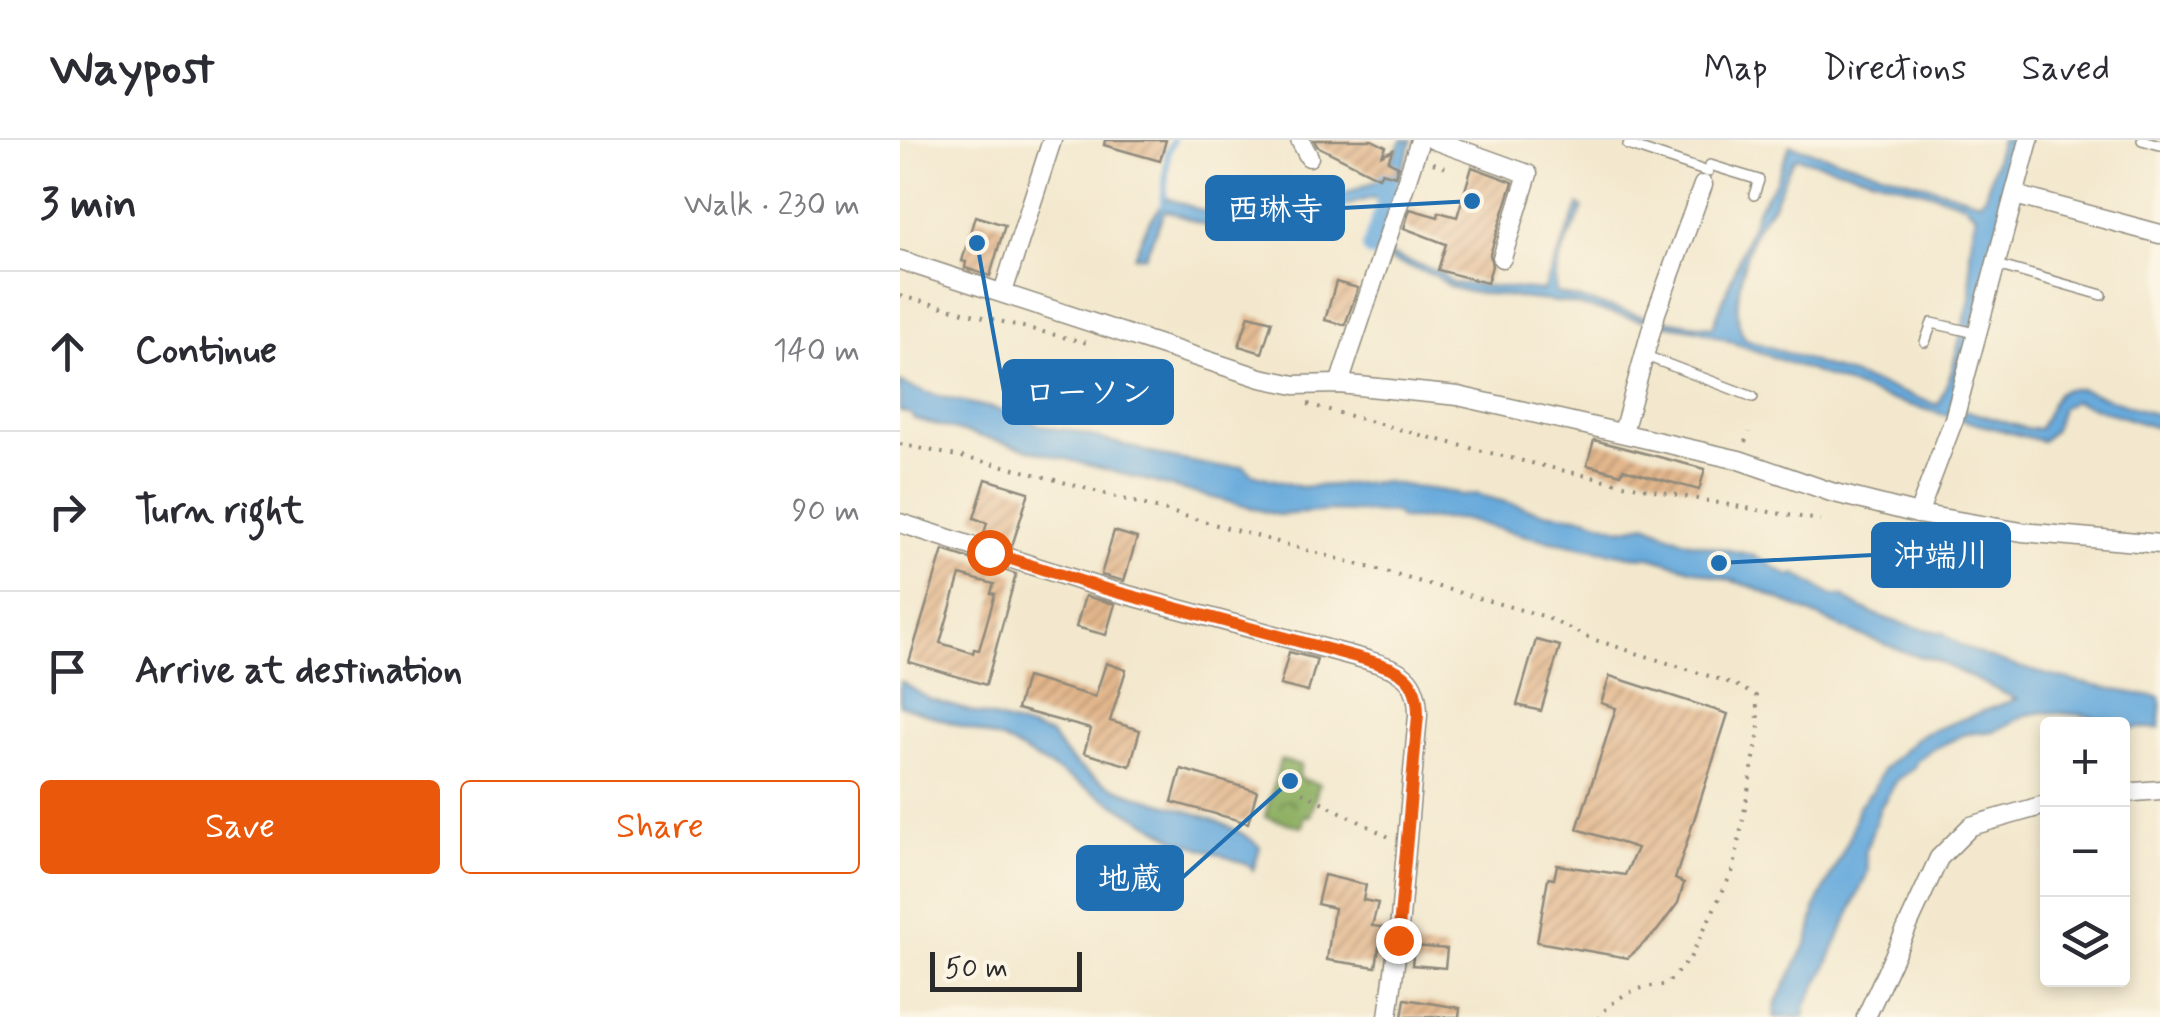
<!DOCTYPE html>
<meta charset="utf-8">
<style>
body{margin:0;font-family:Mynerve,"Klee One",sans-serif;background:#f2f2f3;color:#2b2b33}
.controls{position:absolute;right:30px;bottom:30px;display:grid;overflow:hidden;border-radius:10px;box-shadow:0 5px 15px #0003}
.controls button{width:90px;height:90px;display:grid;place-items:center;padding:0;border:0;border-bottom:2px solid #e1e1e2;background:#fff;color:#2b2b33;font:50px sans-serif}
.scale{position:absolute;left:30px;bottom:25px;width:152px;box-sizing:border-box;padding-left:10px;border:5px solid #2b2b2b;border-top:0;font-size:28px;line-height:35px;white-space:nowrap;color:#2b2b2b;-webkit-text-stroke:8px #fcf5e5;paint-order:stroke}
.stop{position:absolute;width:30px;height:30px;margin:-22px;border:8px solid #ea580c;border-radius:50%;background:#fff}
.stop.end{background:#ea580c;border-color:#fff;box-shadow:0 2px 10px #0008}
.list{margin:0;padding:0;list-style:none}
h2{display:flex;justify-content:space-between;align-items:center;height:130px;margin:0;padding:0 40px;font-size:42px}
h2 small{font-size:32px;font-weight:400;color:#7c7c81}
.list li{display:grid;grid-template-columns:65px 1fr auto;gap:30px;align-items:center;box-sizing:border-box;height:160px;padding:0 40px;border-top:2px solid #e1e1e2}
.list b{display:block;font-size:38px;white-space:nowrap}
.list em{font-size:32px;font-style:normal;color:#7c7c81}
.actions{display:flex;gap:20px;padding:30px 40px}
.actions a{flex:1;padding:22px 0;border:2px solid #ea580c;border-radius:10px;text-align:center;font-size:35px;color:#ea580c}
.actions .main{background:#ea580c;color:#fff}
.icon{flex:none;width:55px;height:55px;fill:none;stroke:currentColor;stroke-width:2;stroke-linecap:round;stroke-linejoin:round}
.map{position:relative;flex:none;width:1260px;height:877px;overflow:hidden}
header{display:flex;align-items:center;gap:60px;box-sizing:border-box;height:140px;padding:0 50px;background:#fff;border-bottom:2px solid #e1e1e2}
header strong{font-size:48px}
nav{display:flex;gap:55px;margin-inline-start:auto;font-size:35px}
main{display:flex}
aside{flex:1;background:#fff}
.map>svg:first-child{display:block}
.forest{fill:url(#forest-crowns);stroke:#5c6e48;stroke-width:2.5}
.water{fill:#68aadc;stroke:#4a6a84;stroke-width:2.5;fill-rule:evenodd}
.lines{fill:none;stroke-linecap:round;stroke-linejoin:round}
.stream{stroke:#68aadc;stroke-width:6}
.canal{stroke:#68aadc;stroke-width:22}
.building{fill:url(#building-hatch);fill-rule:evenodd}
.lane-casing{stroke:#8f8a7c;stroke-width:12}
.street-casing{stroke:#8f8a7c;stroke-width:21}
.path{stroke:#8f8a7c;stroke-width:4;stroke-dasharray:2.5 8;stroke-linecap:butt}
.lane{stroke:#fff;stroke-width:9}
.street{stroke:#fff;stroke-width:18}
.route{stroke:#ea580c;stroke-width:12}
.leader{fill:none;stroke:#1f6fb2;stroke-width:4}
.callout-dot{fill:#1f6fb2;stroke:#fcf5e5;stroke-width:4}
.callout{fill:#1f6fb2;stroke:#1f6fb2;stroke-width:4}
.callout-label{font-size:32px;text-anchor:middle;font-weight:bold;fill:#fff}
</style>
<header>
<strong>Waypost</strong>
<nav><a>Map</a><a>Directions</a><a>Saved</a></nav>
</header>
<main>
<aside>
<h2>3 min<small>Walk · 230 m</small></h2>
<ul class="list">
<li><svg class="icon" aria-label="ahead" viewBox="0 0 24 24"><path d="M12 20V5M6 11l6-6 6 6"/></svg><div><b>Continue</b></div><em>140 m</em></li>
<li><svg class="icon" aria-label="right" viewBox="0 0 24 24"><path d="M7 20v-9h11M14 6l5 5-5 5"/></svg><div><b>Turn right</b></div><em>90 m</em></li>
<li><svg class="icon" aria-label="arrive" viewBox="0 0 24 24"><path d="M6 21V4h12l-3 4 3 4H6"/></svg><div><b>Arrive at destination</b></div></li>
</ul>
<div class="actions"><a class="main">Save</a><a>Share</a></div>
</aside>
<div class="map">
<svg width="1260" height="877" viewBox="0 0 1260 877">
<defs>
<pattern id="forest-crowns" width="20" height="18" patternUnits="userSpaceOnUse" patternTransform="scale(2.5)"><rect width="20" height="18" fill="#8eb064"/><path d="M2 6a3 3 0 1 1 6 0M12 15a3 3 0 1 1 6 0" fill="none" stroke="#748f53"/></pattern>
<pattern id="building-hatch" width="6" height="6" patternUnits="userSpaceOnUse" patternTransform="scale(2.5)"><rect width="6" height="6" fill="#e3b78d"/><path d="M-1 1l2-2M0 6l6-6M5 7l2-2" fill="none" stroke="#b89573"/></pattern>
</defs>
<rect width="100%" height="100%" fill="#fcf5e5"/>
<filter id="ink" filterUnits="userSpaceOnUse"><feTurbulence type="fractalNoise" baseFrequency=".01" numOctaves="2"/><feDisplacementMap in="SourceGraphic" scale="20" xChannelSelector="R" yChannelSelector="G"/><feConvolveMatrix kernelMatrix="1 2 1 2 8 2 1 2 1" color-interpolation-filters="sRGB"/></filter>
<filter id="wash" filterUnits="userSpaceOnUse"><feTurbulence type="fractalNoise" baseFrequency=".0048" numOctaves="4" result="noise"/><feDisplacementMap in="SourceGraphic" scale="40" xChannelSelector="R" yChannelSelector="G"/><feGaussianBlur stdDeviation="2.25" result="paint"/><feColorMatrix in="noise" values="0 0 0 0 0 0 0 0 0 0 0 0 0 0 0 0 0 1.4 0 .05"/><feComposite in="paint" operator="in"/></filter>
<g filter="url(#wash)">
<rect width="100%" height="100%" fill="#f3e8cd"/>
<polygon class="forest" points="380,620 401,625 398,638 419,644 410,676 405,675 402,687 365,677"/>
<g class="water">
<polygon points="501,0 512,0 492,58 471,58 445,66 364,99 334,96 265,70 245,116 234,116 248,84 267,58 348,87 365,88 485,37"/>
<path d="M1101 0H1123L1049 276 985 258 799 190 762 184 763 180 813 187 858 68 875 43 890 5 1080 61 1085 56ZM896 17 1035 54 1065 64 1076 74 1070 110 1071 156 1051 234 1038 265 846 199C827 178 845 110 857 86 862 77 871 70 875 60 882 46 886 29 896 17Z"/>
<path d="M679 65 683 68C673 92 651 127 656 153L747 177 746 181 667 163 569 152 550 147 536 136 488 120 490 115 540 132 552 143 643 151Z"/>
<path d="M0 242C21 254 68 263 92 268 118 274 142 290 169 290L267 317 318 327 344 326 352 334 400 347 483 342 557 353 561 356 576 354 642 372 685 377 722 389 746 384 785 401 852 415 890 436 896 434 932 456H943C963 475 1015 488 1044 493 1071 523 1217 552 1260 557V588H1236L1226 591 1227 584 1182 575 1144 572 1126 575 1095 591 1065 594 1031 610 1017 620 1013 629 997 640 980 668 965 713 968 731 924 832 906 865 904 877H874L876 864 909 799 916 766 949 699 958 667 972 651 984 628 1020 595 1116 559 1033 519 1016 516 947 490 850 446 750 417 732 416 631 397 560 379H500L496 373 431 371 378 375 14 279 11 274 0 271Z"/>
<polygon points="1166,249 1180,249 1260,276 1260,289 1174,261 1161,268 1154,290 1142,301 1059,279 1064,270 1128,289 1139,289 1157,253"/>
<path d="M0 541 29 559 151 595C195 671 303 655 360 707L353 730 349 725 276 699 104 601 0 565Z"/>
</g>
<g class="lines">
<polyline class="stream" points="263,67 268,12 273,0"/>
<polyline class="canal" points="473,107 486,68 488,42"/>
</g>
<g id="blocks">
<g class="building">
<polygon points="205,0 266,0 260,21 204,5"/>
<polygon points="414,0 472,0 486,7 482,15 493,10 488,21 498,26 495,36 482,32 479,37 417,6"/>
<polygon points="572,27 613,42 590,114 592,126 587,143 538,130 546,104 504,88 510,69 538,77 539,72 557,77"/>
<polygon points="75,76 105,85 90,136 65,128 66,122 62,121"/>
<polygon points="436,142 458,148 445,185 425,180"/>
<polygon points="349,175 372,181 362,213 339,206"/>
<polygon points="694,300 805,329 799,350 723,329 721,334 687,325"/>
<polygon points="86,339 129,352 112,406 83,397 87,383 74,378"/>
<polygon points="214,391 237,398 224,441 201,435"/>
<path d="M43 410 116 434 86 545 9 522ZM60 435 94 444 91 453 95 454 79 510 74 509 73 513 40 503Z"/>
<polygon points="185,456 215,464 206,495 176,487"/>
<polygon points="636,500 660,506 641,571 617,565"/>
<polygon points="389,512 417,519 408,552 380,545"/>
<polygon points="206,523 226,530 210,581 240,590 230,626 184,613 191,589 117,569 126,537 195,557"/>
<polygon points="710,536 828,574 775,739 784,743 778,763 757,791 728,818 637,802 648,738 654,739 657,725 725,735 737,708 677,689 716,568 701,563"/>
<polygon points="281,629 357,651 348,683 272,662"/>
<polygon points="424,735 466,745 463,760 478,763 472,786 482,787 476,827 427,820 434,768 417,764"/>
<polygon points="514,806 547,809 545,828 512,825"/>
<polygon points="505,859 560,868 559,877 502,877"/>
</g>
</g>
</g>
<g filter="url(#ink)">
<use href="#blocks" fill-opacity="0" stroke="#8f8a7c" stroke-width="2.5"/>
<g class="lines">
<g class="lane-casing">
<g id="lane">
<polyline points="1242,0 1260,5"/>
<polyline points="728,5 808,32"/>
<polyline points="810,25 859,40 854,55"/>
<polyline points="1097,125 1202,155"/>
<polyline points="1025,202 1032,183 1076,193"/>
<polyline points="746,216 853,257"/>
</g>
</g>
<g class="street-casing">
<g id="street">
<polyline points="400,0 409,17"/>
<polyline points="534,0 628,34 602,118"/>
<polyline points="1115,55 1260,94"/>
<polyline points="0,120 361,238 395,245 439,244 558,256 839,320 931,352 1018,374 1122,392 1260,404"/>
<polyline points="103,152 152,0"/>
<polyline points="439,244 520,0"/>
<polyline points="723,292 756,173 803,45"/>
<polyline points="1018,374 1054,279 1129,0"/>
<path d="M0 383 202 448 464 519C499 530 518 534 518 575L498 801 488 877"/>
<polyline points="1222,653 1260,650"/>
<polyline points="966,877 1039,718 1071,686 1148,664"/>
</g>
</g>
<g class="path">
<polyline points="533,23 550,29"/>
<polyline points="0,156 187,203"/>
<path d="M408 264C576 312 747 354 920 380"/>
<polyline points="845,302 849,292"/>
<path d="M0 304 109 327 643 476 689 498 834 544 856 556 859 591 834 728 790 818 766 845C737 846 717 855 699 877"/>
<polyline points="402,652 489,697"/>
</g>
<use href="#lane" class="lane"/>
<use href="#street" class="street"/>
</g>
</g>
<g class="lines" filter="url(#ink)">
<path class="route" d="M89 412 202 448 464 519C499 530 518 534 518 575L498 800"/>
</g>
<path class="leader" d="M572 61L443 68M77 103L104 252M819 423L973 415M390 641L282 738"/>
<g class="callout-dot">
<circle cx="572" cy="61" r="10"/>
<circle cx="77" cy="103" r="10"/>
<circle cx="819" cy="423" r="10"/>
<circle cx="390" cy="641" r="10"/>
</g>
<g class="callout">
<rect x="307" y="37" width="136" height="62" rx="10"/>
<rect x="104" y="221" width="168" height="62" rx="10"/>
<rect x="973" y="384" width="136" height="62" rx="10"/>
<rect x="178" y="707" width="104" height="62" rx="10"/>
</g>
<g class="callout-label">
<text x="375" y="80">西琳寺</text>
<text x="188" y="263">ローソン</text>
<text x="1041" y="426">沖端川</text>
<text x="230" y="749">地蔵</text>
</g>
</svg>
<div class="controls">
<button>+</button>
<button>−</button>
<button><svg class="icon" aria-label="layers" viewBox="0 0 24 24"><path d="M12 4l9 5-9 5-9-5zM3 14l9 5 9-5"/></svg></button>
</div>
<div class="scale">50 m</div>
<div class="stop" style="left:89px;top:412px"></div>
<div class="stop end" style="left:498px;top:800px"></div>
</div>
</main>
